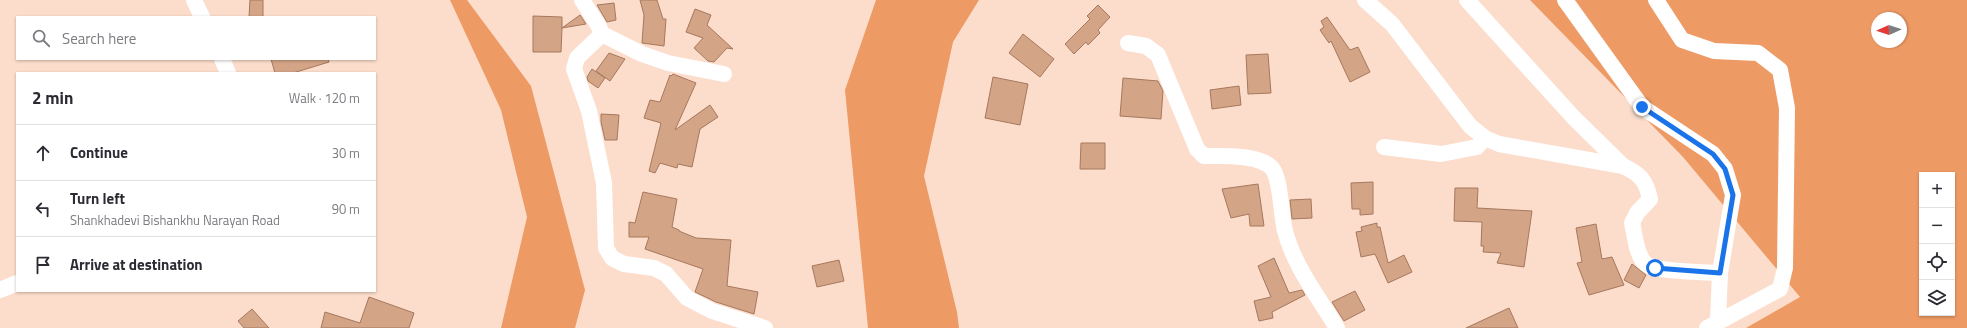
<!DOCTYPE html>
<meta charset="utf-8">
<style>
body{margin:0;font-family:"Titillium Web",sans-serif;background:#f7f7f7;color:#2b2b33}
.controls{position:absolute;right:12px;bottom:12px;display:grid;overflow:hidden;border-radius:0px;box-shadow:0 1px 3px #0004}
.controls button{width:36px;height:36px;display:grid;place-items:center;padding:0;border:0;border-bottom:1px solid #e1e1e2;background:#fff;color:#2b2b33;font:20px sans-serif}
.compass{position:absolute;left:1871px;top:12px;width:36px;height:36px;border-radius:50%;background:#fff;box-shadow:0 1px 3px #0004;rotate:267deg}
.stop{position:absolute;width:12px;height:12px;margin:-9px;border:3px solid #1a73e8;border-radius:50%;background:#fff}
.stop.end{background:#1a73e8;border-color:#fff;box-shadow:0 1px 4px #0008}
.list{margin:0;padding:0;list-style:none}
h2{display:flex;justify-content:space-between;align-items:center;height:52px;margin:0;padding:0 16px;font-size:17px}
h2 small{font-size:13px;font-weight:400;color:#7c7c81}
.list li{display:grid;grid-template-columns:26px 1fr auto;gap:12px;align-items:center;box-sizing:border-box;height:56px;padding:0 16px;border-top:1px solid #e1e1e2}
.list b{display:block;font-size:15px;white-space:nowrap}
.list p{margin:0;font-size:13px;white-space:nowrap;color:#7c7c81}
.list em{font-size:13px;font-style:normal;color:#7c7c81}
.icon{flex:none;width:22px;height:22px;fill:none;stroke:currentColor;stroke-width:2;stroke-linecap:round;stroke-linejoin:round}
.map{position:relative;flex:none;width:1967px;height:328px;overflow:hidden}
.search{position:absolute;background:#fff;box-shadow:0 1px 3px #0004;left:16px;top:16px;width:360px;height:44px;display:flex;align-items:center;gap:10px;box-sizing:border-box;padding:0 14px;border-radius:0px;color:#7c7c81;font-size:15px}
.panel{position:absolute;background:#fff;box-shadow:0 1px 3px #0004;left:16px;top:72px;width:360px;height:220px;border-radius:0px}
.map>svg:first-child{display:block}
.green{fill:#ee9a65;fill-rule:evenodd}
.building{fill:#d4a487;stroke:#a6785d}
.lines{fill:none;stroke-linecap:round;stroke-linejoin:round}
.minor{stroke:#fff;stroke-width:16}
.route{stroke:#1a73e8;stroke-width:5}
</style>
<div class="map">
<svg width="1967" height="328" viewBox="0 0 1967 328">
<rect width="100%" height="100%" fill="#fcddcb"/>
<g class="green">
<polygon points="450,0 467,0 531,86 585,290 575,328 501,328 527,217 501,110"/>
<polygon points="876,0 979,0 953,42 924,176 957,312 959,328 868,328 845,90"/>
<path d="M1530 0H1967V328H1746L1800 297 1683 157ZM1877 18H1901V42H1877ZM1922 175H1952V313H1922Z"/>
</g>
<g class="building">
<polygon points="250,0 263,0 263,17 249,17"/>
<polygon points="640,0 657,0 663,19 666,19 664,46 642,43 644,15"/>
<polygon points="614,3 616,20 607,22 597,5"/>
<polygon points="1098,5 1110,17 1098,30 1100,33 1088,45 1086,42 1074,54 1065,44 1090,19 1087,16"/>
<polygon points="695,9 711,15 707,25 733,49 727,48 714,62 708,61 694,48 703,38 686,32"/>
<polygon points="580,15 586,24 562,28 561,52 533,52 533,16 562,17 562,28"/>
<polygon points="1327,17 1350,50 1358,47 1370,72 1350,82 1331,41 1329,43 1320,30 1324,27 1321,21"/>
<polygon points="1023,34 1054,59 1040,77 1009,53"/>
<polygon points="609,53 625,59 610,81 596,71"/>
<polygon points="1268,54 1271,93 1248,94 1246,55"/>
<polygon points="271,59 328,59 329,62 293,73 275,73"/>
<polygon points="592,69 605,78 598,88 588,81 587,77"/>
<polygon points="673,74 696,83 675,130 710,105 718,117 700,129 692,167 678,164 677,168 660,163 655,173 649,171 661,123 644,118 650,100 660,102 670,75 671,76"/>
<polygon points="993,77 1028,84 1020,125 985,118"/>
<polygon points="1123,78 1158,81 1163,91 1161,119 1120,116"/>
<polygon points="1239,86 1241,105 1212,109 1210,90"/>
<polygon points="601,114 619,115 617,140 605,140 601,122"/>
<polygon points="1081,143 1105,143 1105,169 1080,169"/>
<polygon points="1373,182 1373,214 1360,215 1360,209 1352,209 1351,183"/>
<polygon points="1258,184 1264,226 1250,226 1249,214 1231,218 1222,189"/>
<polygon points="1455,188 1478,188 1477,208 1532,211 1524,267 1497,263 1501,253 1483,252 1484,246 1481,246 1482,222 1454,221"/>
<polygon points="643,192 677,199 672,227 679,230 679,231 696,238 731,240 727,286 758,292 754,314 716,302 695,292 703,269 645,249 649,237 629,237 629,222 635,223"/>
<polygon points="1311,199 1312,218 1292,219 1290,200"/>
<polygon points="1377,223 1377,227 1380,227 1388,263 1404,255 1412,272 1388,283 1375,254 1361,257 1356,232 1362,231 1361,227"/>
<polygon points="1596,224 1602,259 1612,257 1624,285 1589,295 1577,263 1582,262 1576,228"/>
<polygon points="1274,258 1289,293 1302,290 1305,295 1272,312 1273,318 1259,321 1254,301 1271,297 1258,266"/>
<polygon points="839,260 844,281 817,287 812,266"/>
<polygon points="1632,264 1646,275 1639,288 1624,280"/>
<polygon points="1355,291 1365,310 1344,321 1332,302"/>
<polygon points="369,297 414,313 409,328 321,328 325,312 360,323"/>
<polygon points="1509,308 1518,328 1466,328"/>
<polygon points="252,309 269,328 244,328 238,321"/>
</g>
<g class="lines">
<g class="minor">
<polyline points="194,0 202,17"/>
<polyline points="582,0 598,25 602,34 577,58 574,69 589,111 604,183 606,248 612,258 624,264 654,268 666,274 687,298 712,311 765,328"/>
<path d="M1365 0 1392 24 1470 126 1485 138 1499 144 1623 166C1640 174 1646 180 1650 199L1637 213 1632 223C1635 235 1636 256 1646 264 1656 272 1705 272 1720 273"/>
<polyline points="1467,0 1574,118 1623,166"/>
<polyline points="1565,0 1642,107 1713,154 1725,169 1733,195 1720,273 1718,321"/>
<polyline points="1656,0 1682,40 1714,51 1758,53 1780,70 1787,108 1785,268 1780,289 1707,328"/>
<polyline points="602,34 642,54 668,63 724,74"/>
<path d="M1128 43 1146 46 1158 55 1197 149 1204 156C1222 156 1259 154 1272 168 1281 179 1281 216 1285 231 1294 266 1319 298 1337 328"/>
<polyline points="222,59 228,73"/>
<polyline points="1384,147 1441,154 1477,147 1485,138"/>
<polyline points="0,290 17,283"/>
</g>
</g>
<g class="lines">
<polyline class="route" points="1642,107 1713,154 1725,169 1733,195 1720,273 1655,268"/>
</g>
</svg>
<div class="controls">
<button>+</button>
<button>−</button>
<button><svg class="icon" aria-label="locate" viewBox="0 0 24 24"><circle cx="12" cy="12" r="6"/><path d="M12 2v4M12 18v4M2 12h4M18 12h4"/></svg></button>
<button><svg class="icon" aria-label="layers" viewBox="0 0 24 24"><path d="M12 4l9 5-9 5-9-5zM3 14l9 5 9-5"/></svg></button>
</div>
<svg class="compass" viewBox="-18 -18 36 36"><path d="M0-13l5 13h-10z" fill="#e53935"/><path d="M0 13l5-13h-10z" fill="#7c7c81"/></svg>
<div class="stop" style="left:1655px;top:268px"></div>
<div class="stop end" style="left:1642px;top:107px"></div>
<div class="search"><svg class="icon" aria-label="search" viewBox="0 0 24 24"><circle cx="10" cy="10" r="6"/><path d="M15 15l6 6"/></svg>Search here</div>
<section class="panel">
<h2>2 min<small>Walk · 120 m</small></h2>
<ul class="list">
<li><svg class="icon" aria-label="ahead" viewBox="0 0 24 24"><path d="M12 20V5M6 11l6-6 6 6"/></svg><div><b>Continue</b></div><em>30 m</em></li>
<li><svg class="icon" aria-label="left" viewBox="0 0 24 24"><path d="M17 20v-9H6M10 6l-5 5 5 5"/></svg><div><b>Turn left</b><p>Shankhadevi Bishankhu Narayan Road</p></div><em>90 m</em></li>
<li><svg class="icon" aria-label="arrive" viewBox="0 0 24 24"><path d="M6 21V4h12l-3 4 3 4H6"/></svg><div><b>Arrive at destination</b></div></li>
</ul>
</section>
</div>
